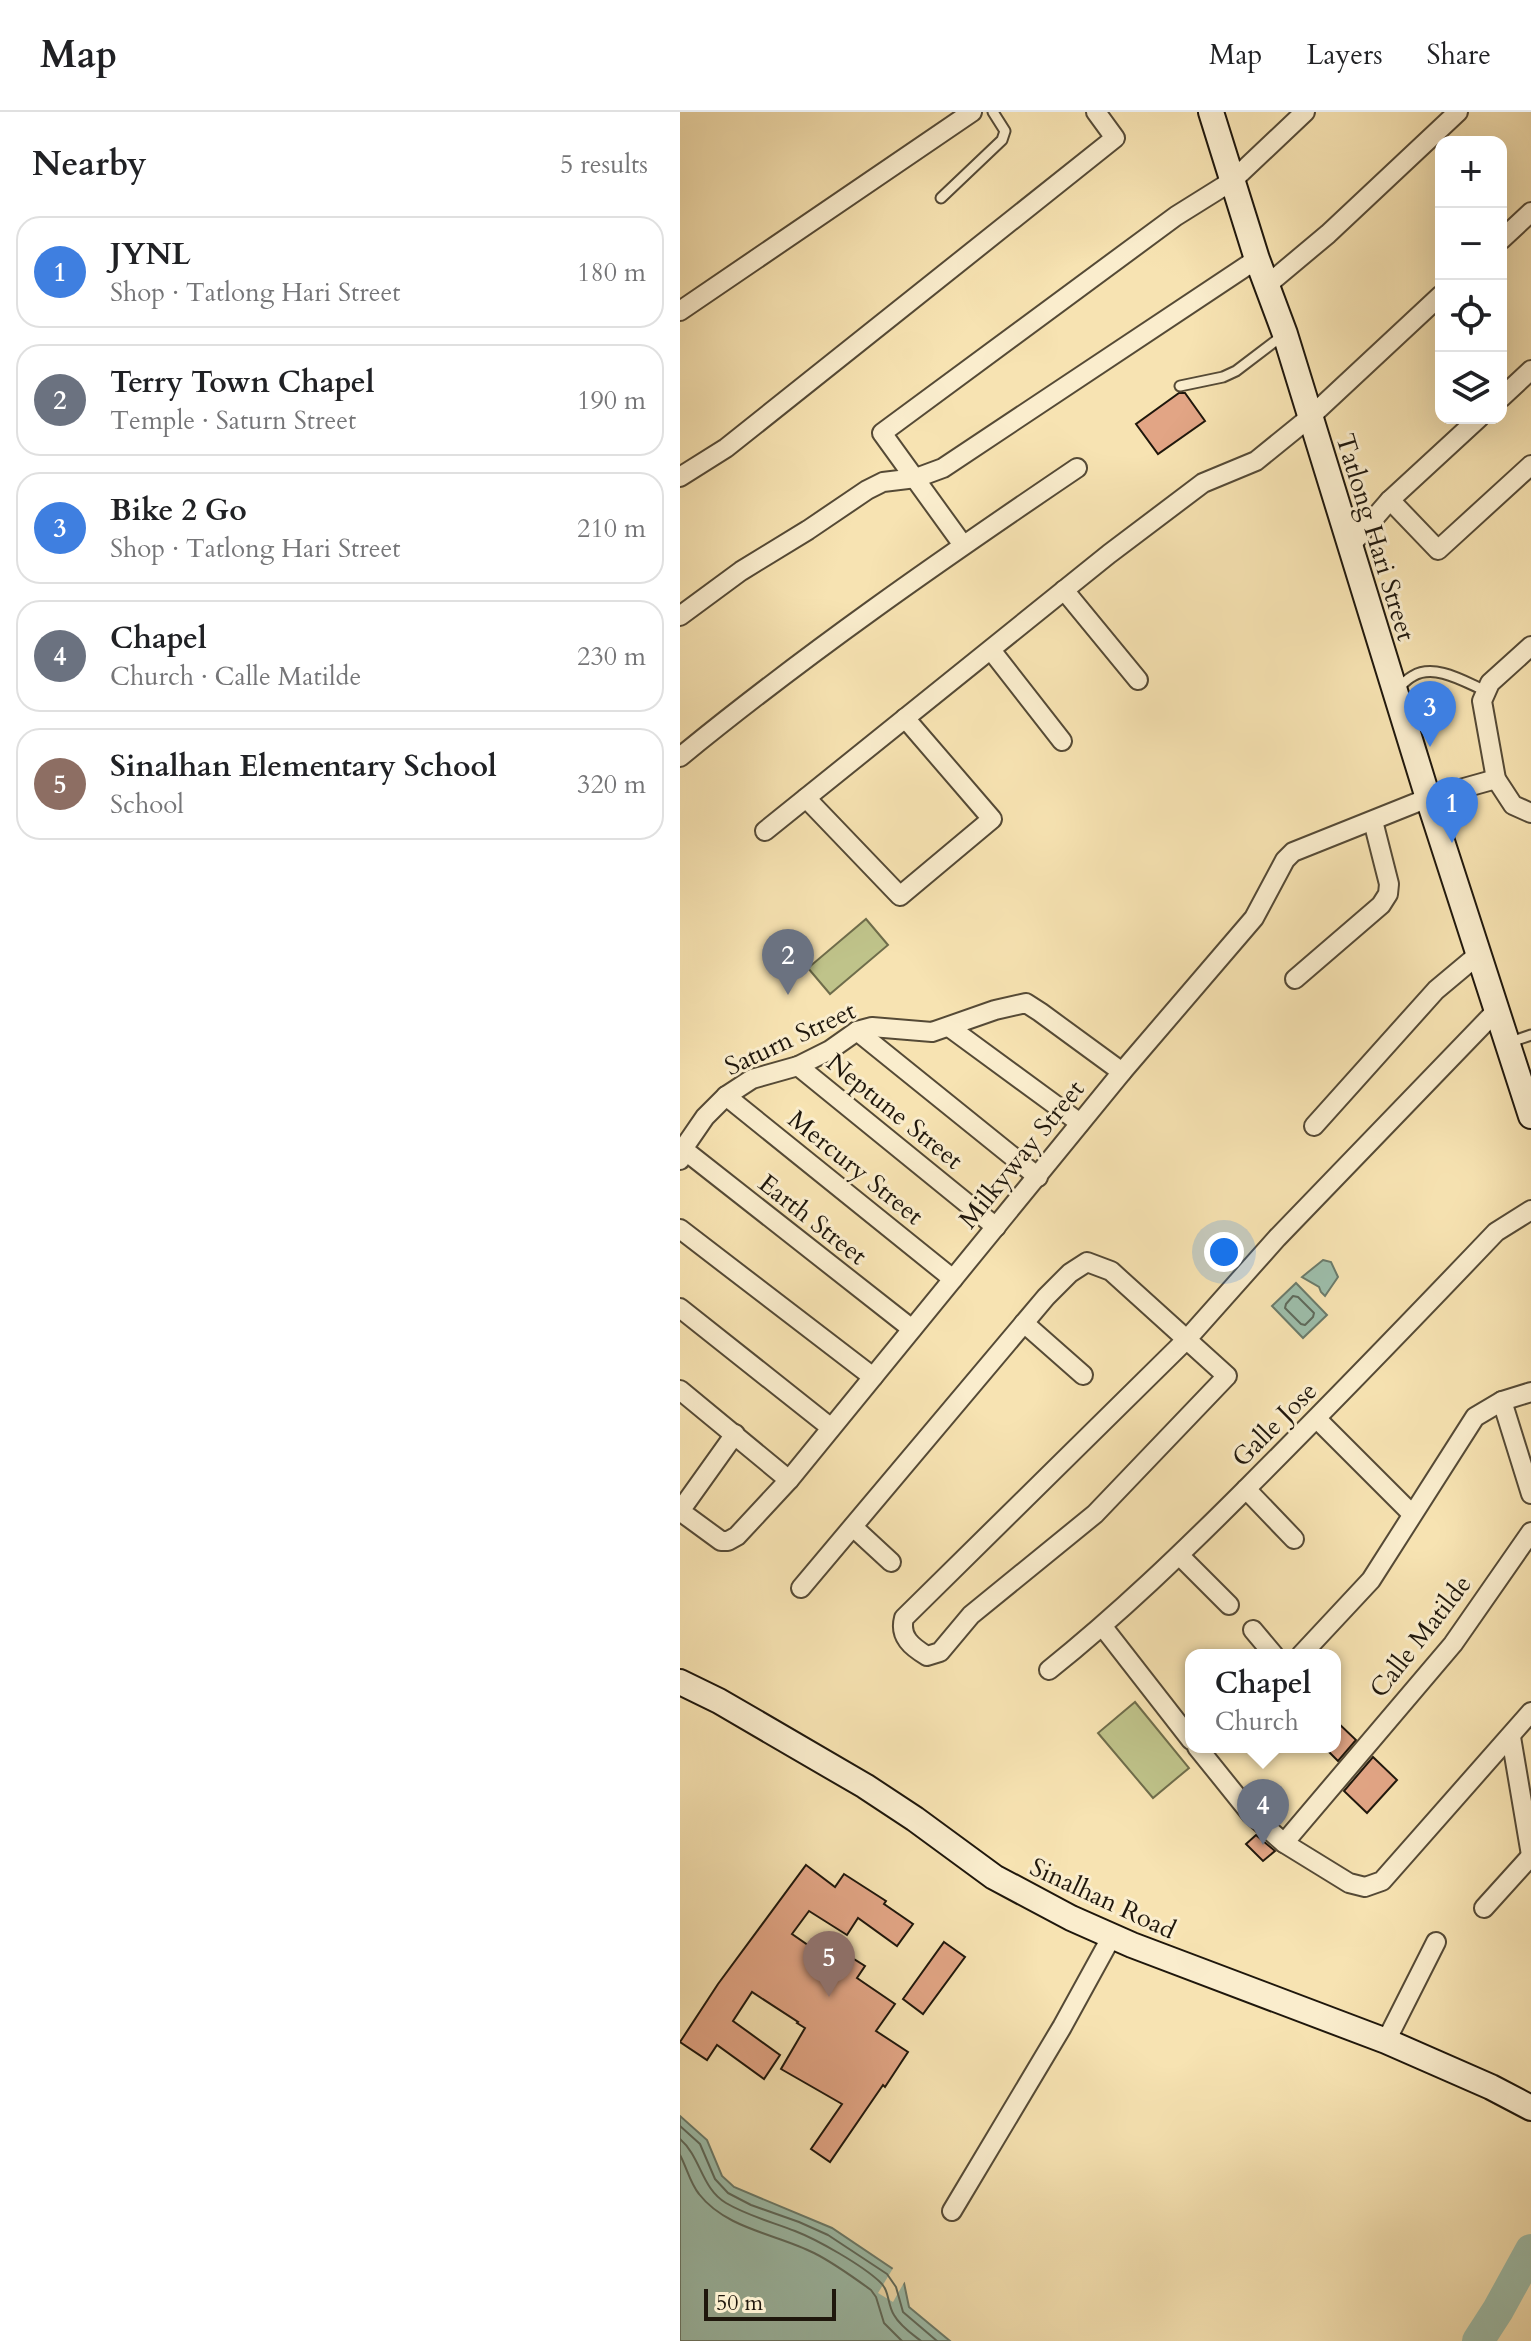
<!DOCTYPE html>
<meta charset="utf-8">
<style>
body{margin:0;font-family:Cardo,serif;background:#f2f2f2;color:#202124}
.controls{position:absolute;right:24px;top:24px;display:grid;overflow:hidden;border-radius:16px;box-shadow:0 8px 32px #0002}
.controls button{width:72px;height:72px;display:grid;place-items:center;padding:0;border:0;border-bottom:2px solid #e0e0e0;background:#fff;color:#202124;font:40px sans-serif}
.scale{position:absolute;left:24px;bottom:20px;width:132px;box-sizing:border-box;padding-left:8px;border:4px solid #1f170c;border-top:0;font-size:22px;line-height:28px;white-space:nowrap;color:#1f170c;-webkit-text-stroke:6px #faedcd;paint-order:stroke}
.you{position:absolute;left:544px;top:1140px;width:28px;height:28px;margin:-20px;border:6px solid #fff;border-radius:50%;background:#1a73e8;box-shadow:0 0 0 12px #1a73e833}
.badge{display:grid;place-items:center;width:52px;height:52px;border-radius:50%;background:#8f2418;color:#fff;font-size:26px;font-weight:700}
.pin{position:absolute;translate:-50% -66px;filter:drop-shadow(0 2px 4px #0008)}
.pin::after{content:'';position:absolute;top:42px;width:28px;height:24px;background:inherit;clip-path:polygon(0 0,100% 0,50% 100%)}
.popup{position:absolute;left:505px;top:1537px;width:156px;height:104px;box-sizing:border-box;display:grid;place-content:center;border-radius:16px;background:#fff;filter:drop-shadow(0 2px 6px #0005);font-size:26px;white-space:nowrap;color:#757577}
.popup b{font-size:30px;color:#202124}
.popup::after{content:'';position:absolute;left:50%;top:100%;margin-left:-16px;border:16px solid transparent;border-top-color:#fff}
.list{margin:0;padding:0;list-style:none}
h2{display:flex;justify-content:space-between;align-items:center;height:104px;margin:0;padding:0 32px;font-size:34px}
h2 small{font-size:26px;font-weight:400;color:#757577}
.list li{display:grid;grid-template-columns:52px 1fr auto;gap:24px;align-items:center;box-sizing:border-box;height:112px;margin:0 16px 16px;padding:0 16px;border:2px solid #e0e0e0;border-radius:24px}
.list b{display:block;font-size:30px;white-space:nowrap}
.list p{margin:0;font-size:26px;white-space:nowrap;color:#757577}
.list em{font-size:26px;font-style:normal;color:#757577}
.icon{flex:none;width:44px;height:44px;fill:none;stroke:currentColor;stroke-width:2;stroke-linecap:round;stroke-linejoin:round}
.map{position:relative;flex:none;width:851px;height:2229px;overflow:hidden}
header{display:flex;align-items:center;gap:48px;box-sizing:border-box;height:112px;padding:0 40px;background:#fff;border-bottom:2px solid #e0e0e0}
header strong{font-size:38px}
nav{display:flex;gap:44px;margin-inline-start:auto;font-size:28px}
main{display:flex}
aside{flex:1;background:#fff}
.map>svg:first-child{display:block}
.green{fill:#bfc38a;stroke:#6f6d4b;stroke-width:2}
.water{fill:#9dbeab;stroke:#6b7b6b;stroke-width:2}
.pier{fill:#f7e3b2}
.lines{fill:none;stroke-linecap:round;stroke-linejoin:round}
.shore{stroke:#5e6a5c;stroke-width:2}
.river{stroke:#9dbeab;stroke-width:32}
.building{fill:#e2a585;stroke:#1f170c;stroke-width:2}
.lane-casing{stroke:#554a36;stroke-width:13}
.street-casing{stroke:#554a36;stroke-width:22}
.secondary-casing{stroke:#1f170c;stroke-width:28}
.lane{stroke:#faedcd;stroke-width:9}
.street{stroke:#faedcd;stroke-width:18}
.secondary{stroke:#faedcd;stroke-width:24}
.labels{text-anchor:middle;stroke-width:6;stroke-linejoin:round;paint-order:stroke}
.street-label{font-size:26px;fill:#1f170c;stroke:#faedcd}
</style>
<header>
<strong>Map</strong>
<nav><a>Map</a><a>Layers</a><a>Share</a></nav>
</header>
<main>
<aside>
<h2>Nearby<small>5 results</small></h2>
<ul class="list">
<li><span class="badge" style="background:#3f7fe0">1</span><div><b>JYNL</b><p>Shop · Tatlong Hari Street</p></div><em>180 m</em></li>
<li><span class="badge" style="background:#6b7280">2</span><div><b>Terry Town Chapel</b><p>Temple · Saturn Street</p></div><em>190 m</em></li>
<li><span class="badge" style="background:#3f7fe0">3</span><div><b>Bike 2 Go</b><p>Shop · Tatlong Hari Street</p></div><em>210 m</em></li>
<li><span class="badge" style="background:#6b7280">4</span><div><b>Chapel</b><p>Church · Calle Matilde</p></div><em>230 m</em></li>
<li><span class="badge" style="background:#8d6e63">5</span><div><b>Sinalhan Elementary School</b><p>School</p></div><em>320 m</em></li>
</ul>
</aside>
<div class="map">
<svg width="851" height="2229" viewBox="0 0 851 2229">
<rect width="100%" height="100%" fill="#f7e3b2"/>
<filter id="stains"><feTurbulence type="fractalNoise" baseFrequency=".0025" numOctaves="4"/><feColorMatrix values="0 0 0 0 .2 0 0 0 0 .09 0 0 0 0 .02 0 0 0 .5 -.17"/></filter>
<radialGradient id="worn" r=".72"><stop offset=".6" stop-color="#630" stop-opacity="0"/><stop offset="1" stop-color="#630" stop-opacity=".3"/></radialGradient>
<g class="green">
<polygon points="186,807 208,833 150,882 128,856"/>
<polygon points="455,1590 509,1656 473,1686 418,1621"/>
</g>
<g class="water">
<polygon points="643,1148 651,1150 658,1165 645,1184 641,1180 639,1175 622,1165"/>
<polygon points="616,1171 647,1203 623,1226 592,1194"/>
<polygon points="0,2004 27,2028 42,2064 54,2075 152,2116 213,2157 224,2171 229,2195 270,2229 0,2229"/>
</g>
<polygon class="pier" points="215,2153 226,2167 213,2190 198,2181"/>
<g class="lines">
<g class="shore">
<polygon points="613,1184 618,1185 634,1201 633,1205 625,1213 621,1212 605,1196 606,1192"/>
<polyline points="0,2014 20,2032 35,2067 48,2081 71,2093 119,2110 148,2123 207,2162 216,2175 223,2200 257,2229"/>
<path d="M0 2027C21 2045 21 2076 46 2091 68 2104 92 2110 115 2119 138 2128 182 2153 200 2170 210 2179 207 2192 214 2203 220 2214 232 2222 241 2229"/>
<path d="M0 2043C7 2056 10 2071 19 2082 46 2117 97 2122 134 2141 154 2151 173 2165 191 2178L196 2185 204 2211 222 2229"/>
</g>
<polyline class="river" points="798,2229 818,2198 851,2138"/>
</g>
<g class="building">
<polygon points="499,281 505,281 525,309 478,342 456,312"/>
<polygon points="655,1608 676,1628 658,1649 644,1635 655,1635"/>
<polygon points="693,1645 717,1668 687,1701 664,1679"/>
<polygon points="576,1723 595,1739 583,1749 566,1732"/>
<polygon points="126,1753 155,1775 164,1762 206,1789 204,1792 233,1812 217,1834 178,1806 167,1823 129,1799 112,1822 154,1851 161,1839 185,1854 177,1866 215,1892 196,1919 228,1940 205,1975 203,1973 150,2050 131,2037 162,1992 101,1957 125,1916 117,1911 118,1910 72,1880 53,1909 100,1943 84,1967 37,1933 27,1948 0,1930 38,1872"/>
<polygon points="264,1830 285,1845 243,1902 223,1887"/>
</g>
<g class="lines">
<g class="lane-casing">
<g id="lane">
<polyline points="261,86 322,28 325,19 313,0"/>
<polyline points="500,274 543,265 556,259 602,224"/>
<path d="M718 576C723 572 727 567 733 564 755 551 785 570 806 579"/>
<polyline points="828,931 851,923"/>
</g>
</g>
<g class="street-casing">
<g id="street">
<polyline points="821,128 851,100"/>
<polyline points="587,173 648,122 778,0"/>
<polyline points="0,199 292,0"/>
<polyline points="821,286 851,258"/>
<polyline points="0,365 46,336 435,26 416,0"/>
<polyline points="710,388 758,438 851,353"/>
<polyline points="283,433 202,321 496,104 552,69 625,0"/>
<polyline points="670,434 710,388 799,306"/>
<polyline points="384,478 458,568"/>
<polyline points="0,504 61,459 128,418 187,378 203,370 236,366 263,356 577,147"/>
<polyline points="851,534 810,571 802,589 816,667 833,693 851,701"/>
<polyline points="311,538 382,629"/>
<path d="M0 645C127 541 261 448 397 356"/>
<polyline points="126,686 220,784 312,707 225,606"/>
<polyline points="85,719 429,442 523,371 576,349 629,306 761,183"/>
<polyline points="615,867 701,793 708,782 709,772 693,709"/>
<polyline points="269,915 400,1011"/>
<polyline points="177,919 358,1065"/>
<polyline points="118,954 316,1115"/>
<polyline points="46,984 273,1167"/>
<polyline points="634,1014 756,878 799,842"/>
<polyline points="3,1037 232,1217"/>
<polyline points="0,1048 3,1037 25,1005 46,984 72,967 118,954 150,938 177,919 192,915 252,920 315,898 346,891 360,900 442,960"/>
<polyline points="0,1117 193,1265"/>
<polyline points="0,1196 150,1315"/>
<polyline points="344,1211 403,1263"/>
<polyline points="0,1278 109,1368"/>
<polyline points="822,1289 851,1382"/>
<polyline points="637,1307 732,1402"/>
<polyline points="55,1322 0,1399 41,1429 48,1429 57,1424 109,1368 442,960 574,806 605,748 613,740 748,686 816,667"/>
<polyline points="566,1377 614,1427"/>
<polyline points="173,1415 211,1450"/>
<polyline points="500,1444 549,1493"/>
<path d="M121 1476 366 1185 390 1161 407 1150 431 1159 547 1264 415 1402 291 1503 260 1540 247 1544C232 1535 219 1525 224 1506L508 1226 597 1126 817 898"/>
<polyline points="423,1515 511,1628"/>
<polyline points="573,1518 594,1543"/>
<polyline points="621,1543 691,1468 795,1305 822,1289 851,1280"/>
<path d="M369 1558C439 1502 503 1440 566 1377 651 1292 734 1206 816 1120L851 1098"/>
<polyline points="831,1625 851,1743"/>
<polyline points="517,1635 571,1702 604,1731 669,1771 685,1775 702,1769 851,1600"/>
<polyline points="604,1731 773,1532 851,1420"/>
<polyline points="804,1796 851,1744"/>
<polyline points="706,1929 756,1830"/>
<polyline points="272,2099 382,1915 432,1824"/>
</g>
</g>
<g class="secondary-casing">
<g id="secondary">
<polyline points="531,0 577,147 605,222 748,686 851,1004"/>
<polyline points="0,1570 39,1589 185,1674 235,1707 314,1765 391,1806 452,1833 706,1929 811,1975 851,1996"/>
</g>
</g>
<use href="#lane" class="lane"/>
<use href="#street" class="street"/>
<use href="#secondary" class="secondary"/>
</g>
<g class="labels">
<g class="street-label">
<text transform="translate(696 425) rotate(73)" y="9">Tatlong Hari Street</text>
<text transform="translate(110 926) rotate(-25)" y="9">Saturn Street</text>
<text transform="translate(215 999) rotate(39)" y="9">Neptune Street</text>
<text transform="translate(341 1042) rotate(-51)" y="9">Milkyway Street</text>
<text transform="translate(176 1055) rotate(39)" y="9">Mercury Street</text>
<text transform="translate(133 1107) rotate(38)" y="9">Earth Street</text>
<text transform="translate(594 1312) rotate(-45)" y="9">Galle Jose</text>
<text transform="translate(740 1524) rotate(-52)" y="9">Calle Matilde</text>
<text transform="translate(423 1786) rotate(25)" y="9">Sinalhan Road</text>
</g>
</g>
<rect width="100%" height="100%" filter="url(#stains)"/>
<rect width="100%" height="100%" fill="url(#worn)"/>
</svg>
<div class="controls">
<button>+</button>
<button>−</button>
<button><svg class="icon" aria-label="locate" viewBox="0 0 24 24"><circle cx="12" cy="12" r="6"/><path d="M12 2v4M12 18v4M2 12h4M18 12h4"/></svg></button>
<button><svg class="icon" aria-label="layers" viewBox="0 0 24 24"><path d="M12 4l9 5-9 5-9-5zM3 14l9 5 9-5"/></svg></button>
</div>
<div class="scale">50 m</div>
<div class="you"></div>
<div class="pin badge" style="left:772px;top:731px;background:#3f7fe0">1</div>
<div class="pin badge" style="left:108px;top:883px;background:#6b7280">2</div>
<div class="pin badge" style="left:750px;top:635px;background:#3f7fe0">3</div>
<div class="pin badge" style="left:583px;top:1733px;background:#6b7280">4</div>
<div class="popup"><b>Chapel</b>Church</div>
<div class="pin badge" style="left:149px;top:1885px;background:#8d6e63">5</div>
</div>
</main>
